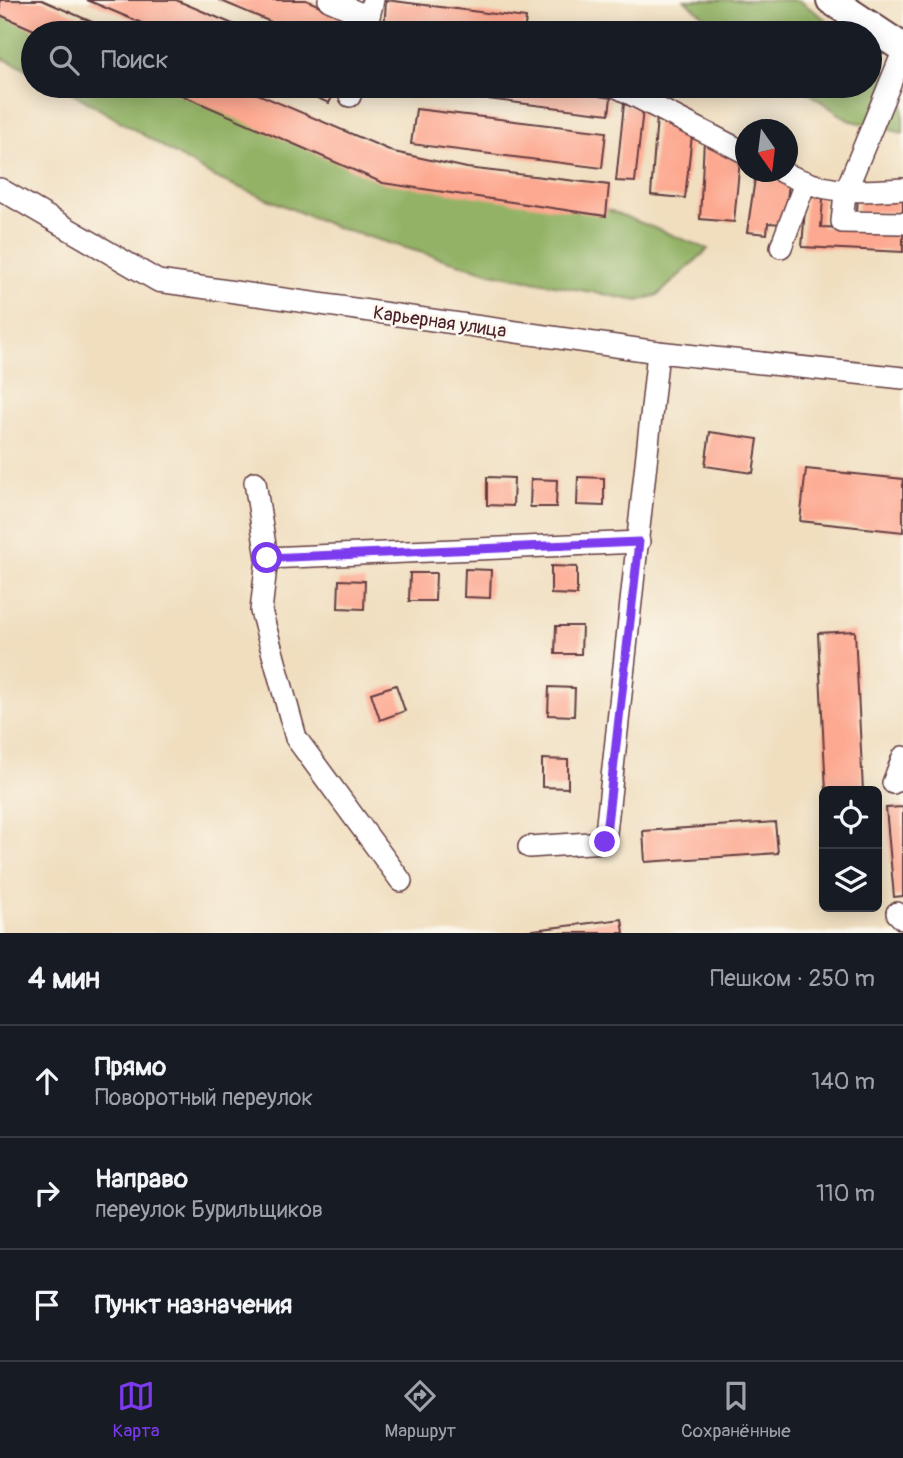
<!DOCTYPE html>
<html lang="ru">
<meta charset="utf-8">
<style>
body{margin:0;font-family:Pangolin,sans-serif;background:#20242c;color:#f1f3f6}
.controls{position:absolute;right:21px;bottom:21px;display:grid;overflow:hidden;border-radius:10px;box-shadow:0 4px 18px #0003}
.controls button{width:63px;height:63px;display:grid;place-items:center;padding:0;border:0;border-bottom:2px solid #363941;background:#171b24;color:#f1f3f6;font:35px sans-serif}
.compass{position:absolute;left:735px;top:119px;width:63px;height:63px;border-radius:50%;background:#171b24;box-shadow:0 4px 18px #0003;rotate:166deg}
.stop{position:absolute;width:21px;height:21px;margin:-16px;border:5px solid #7c3aed;border-radius:50%;background:#fff}
.stop.end{background:#7c3aed;border-color:#fff;box-shadow:0 2px 7px #0008}
.list{margin:0;padding:0;list-style:none}
h2{display:flex;justify-content:space-between;align-items:center;height:91px;margin:0;padding:0 28px;font-size:30px}
h2 small{font-size:23px;font-weight:400;color:#9ea1a6}
.list li{display:grid;grid-template-columns:46px 1fr auto;gap:21px;align-items:center;box-sizing:border-box;height:112px;padding:0 28px;border-top:2px solid #363941}
.list b{display:block;font-size:26px;white-space:nowrap}
.list p{margin:0;font-size:23px;white-space:nowrap;color:#9ea1a6}
.list em{font-size:23px;font-style:normal;color:#9ea1a6}
.icon{flex:none;width:38px;height:38px;fill:none;stroke:currentColor;stroke-width:2;stroke-linecap:round;stroke-linejoin:round}
.map{position:relative;flex:none;width:903px;height:933px;overflow:hidden}
.search{position:absolute;background:#171b24;box-shadow:0 4px 18px #0003;left:21px;right:21px;top:21px;height:77px;display:flex;align-items:center;gap:18px;box-sizing:border-box;padding:0 24px;border-radius:38px;color:#9ea1a6;font-size:26px}
.sheet{height:427px;background:#171b24}
nav{display:flex;justify-content:space-around;align-items:center;box-sizing:border-box;height:98px;border-top:2px solid #363941;background:#171b24;font-size:19px;color:#9ea1a6}
nav a{display:grid;justify-items:center;gap:4px}
nav .on{color:#7c3aed}
.map>svg:first-child{display:block}
.forest{fill:#93b266;stroke:#6e6848;stroke-width:2}
.building{fill:#fda890}
.lines{fill:none;stroke-linecap:round;stroke-linejoin:round}
.minor-casing{stroke:#633c41;stroke-width:24}
.major-casing{stroke:#633c41;stroke-width:32}
.minor{stroke:#fff;stroke-width:21}
.major{stroke:#fff;stroke-width:28}
.route{stroke:#7c3aed;stroke-width:9}
.labels{text-anchor:middle;stroke-width:5;stroke-linejoin:round;paint-order:stroke}
.street-label{font-size:19px;fill:#4a1f2b;stroke:#fbf7ec}
</style>
<div class="map">
<svg width="903" height="933" viewBox="0 0 903 933">
<rect width="100%" height="100%" fill="#fbf7ec"/>
<filter id="ink" filterUnits="userSpaceOnUse"><feTurbulence type="fractalNoise" baseFrequency=".0143" numOctaves="2"/><feDisplacementMap in="SourceGraphic" scale="14" xChannelSelector="R" yChannelSelector="G"/><feConvolveMatrix kernelMatrix="1 2 1 2 8 2 1 2 1" color-interpolation-filters="sRGB"/></filter>
<filter id="wash" filterUnits="userSpaceOnUse"><feTurbulence type="fractalNoise" baseFrequency=".00686" numOctaves="4" result="noise"/><feDisplacementMap in="SourceGraphic" scale="28" xChannelSelector="R" yChannelSelector="G"/><feGaussianBlur stdDeviation="1.57" result="paint"/><feColorMatrix in="noise" values="0 0 0 0 0 0 0 0 0 0 0 0 0 0 0 0 0 1.4 0 .05"/><feComposite in="paint" operator="in"/></filter>
<g filter="url(#wash)">
<rect width="100%" height="100%" fill="#f0debf"/>
<g class="forest">
<polygon points="0,0 22,0 92,33 33,33 33,72 0,57"/>
<polygon points="685,0 798,0 820,15 842,33 724,33"/>
<polygon points="870,57 903,84 903,133 848,120 799,86 870,86"/>
<polygon points="61,86 202,86 332,148 606,209 708,249 658,295 638,301 491,273 338,228 214,177"/>
</g>
<g id="blocks">
<g class="building">
<polygon points="0,0 42,0 117,33 41,33 0,15"/>
<polygon points="87,0 176,0 254,33 165,33"/>
<polygon points="219,0 306,0 351,19 344,33 297,33"/>
<polygon points="386,0 526,18 524,33 384,31"/>
<polygon points="161,86 239,86 394,152 467,168 609,185 606,216 383,183"/>
<polygon points="289,86 338,86 329,103"/>
<polygon points="422,86 599,86 599,96 611,98 609,114 421,91"/>
<polygon points="624,104 643,109 635,182 616,181"/>
<polygon points="416,109 606,132 602,168 411,144"/>
<polygon points="657,116 692,135 685,198 651,195"/>
<polygon points="704,140 740,159 734,222 700,219"/>
<polygon points="756,172 772,172 789,183 784,224 768,223 767,234 747,232"/>
<polygon points="858,194 903,196 903,212 857,212"/>
<polygon points="806,196 823,198 821,227 903,230 903,252 802,247"/>
<polygon points="710,432 758,439 753,473 705,466"/>
<polygon points="806,469 903,479 903,532 800,521"/>
<polygon points="487,477 514,478 513,506 487,505"/>
<polygon points="578,477 604,478 604,506 577,505"/>
<polygon points="531,479 557,480 556,507 530,507"/>
<polygon points="551,566 577,567 577,595 551,594"/>
<polygon points="465,569 491,570 490,598 464,597"/>
<polygon points="410,573 436,573 435,601 409,601"/>
<polygon points="339,580 365,581 364,609 338,608"/>
<polygon points="556,626 582,626 581,654 555,654"/>
<polygon points="855,631 863,791 826,791 818,633"/>
<polygon points="396,685 405,711 380,720 371,693"/>
<polygon points="549,687 575,688 574,716 548,715"/>
<polygon points="542,759 568,760 568,788 542,787"/>
<polygon points="903,807 903,896 894,897 886,808"/>
<polygon points="775,822 778,853 645,862 643,831"/>
<polygon points="622,919 624,933 526,933 526,931"/>
</g>
</g>
</g>
<g filter="url(#ink)">
<use href="#blocks" fill-opacity="0" stroke="#633c41" stroke-width="2"/>
<g class="lines">
<g class="minor-casing">
<g id="minor">
<polyline points="329,0 368,17"/>
<polyline points="365,33 373,0"/>
<polyline points="903,52 845,193 842,222 903,223"/>
<polyline points="615,86 746,153"/>
<polyline points="350,96 353,86"/>
<path d="M782 172C828 195 853 192 903 189"/>
<polyline points="0,189 158,281 658,352 903,378"/>
<polyline points="781,247 805,183"/>
<polyline points="255,482 267,558 261,611 296,738 401,881"/>
<polyline points="267,558 639,542"/>
<polyline points="893,783 903,757"/>
<polyline points="529,847 605,842 658,352"/>
<polyline points="897,913 903,919"/>
</g>
</g>
<g class="major-casing">
<polyline id="major" points="831,0 903,48"/>
</g>
<use href="#minor" class="minor"/>
<use href="#major" class="major"/>
</g>
</g>
<g class="lines" filter="url(#ink)">
<polyline class="route" points="267,558 639,542 605,842"/>
</g>
<g class="labels">
<g class="street-label">
<text transform="translate(440 321) rotate(8)" y="7">Карьерная улица</text>
</g>
</g>
</svg>
<div class="controls">
<button><svg class="icon" aria-label="locate" viewBox="0 0 24 24"><circle cx="12" cy="12" r="6"/><path d="M12 2v4M12 18v4M2 12h4M18 12h4"/></svg></button>
<button><svg class="icon" aria-label="layers" viewBox="0 0 24 24"><path d="M12 4l9 5-9 5-9-5zM3 14l9 5 9-5"/></svg></button>
</div>
<svg class="compass" viewBox="-18 -18 36 36"><path d="M0-13l5 13h-10z" fill="#e53935"/><path d="M0 13l5-13h-10z" fill="#9ea1a6"/></svg>
<div class="stop" style="left:267px;top:558px"></div>
<div class="stop end" style="left:605px;top:842px"></div>
<div class="search"><svg class="icon" aria-label="search" viewBox="0 0 24 24"><circle cx="10" cy="10" r="6"/><path d="M15 15l6 6"/></svg>Поиск</div>
</div>
<section class="sheet">
<h2>4 мин<small>Пешком · 250 m</small></h2>
<ul class="list">
<li><svg class="icon" aria-label="ahead" viewBox="0 0 24 24"><path d="M12 20V5M6 11l6-6 6 6"/></svg><div><b>Прямо</b><p>Поворотный переулок</p></div><em>140 m</em></li>
<li><svg class="icon" aria-label="right" viewBox="0 0 24 24"><path d="M7 20v-9h11M14 6l5 5-5 5"/></svg><div><b>Направо</b><p>переулок Бурильщиков</p></div><em>110 m</em></li>
<li><svg class="icon" aria-label="arrive" viewBox="0 0 24 24"><path d="M6 21V4h12l-3 4 3 4H6"/></svg><div><b>Пункт назначения</b></div></li>
</ul>
</section>
<nav>
<a class="on"><svg class="icon" aria-label="map" viewBox="0 0 24 24"><path d="M3 6l6-2 6 2 6-2v14l-6 2-6-2-6 2zM9 4v14M15 6v14"/></svg>Карта</a>
<a><svg class="icon" aria-label="directions" viewBox="0 0 24 24"><path d="M12 3l9 9-9 9-9-9zM9 14v-3h6M13 9l2 2-2 2"/></svg>Маршрут</a>
<a><svg class="icon" aria-label="saved" viewBox="0 0 24 24"><path d="M7 4h10v16l-5-4-5 4z"/></svg>Сохранённые</a>
</nav>
